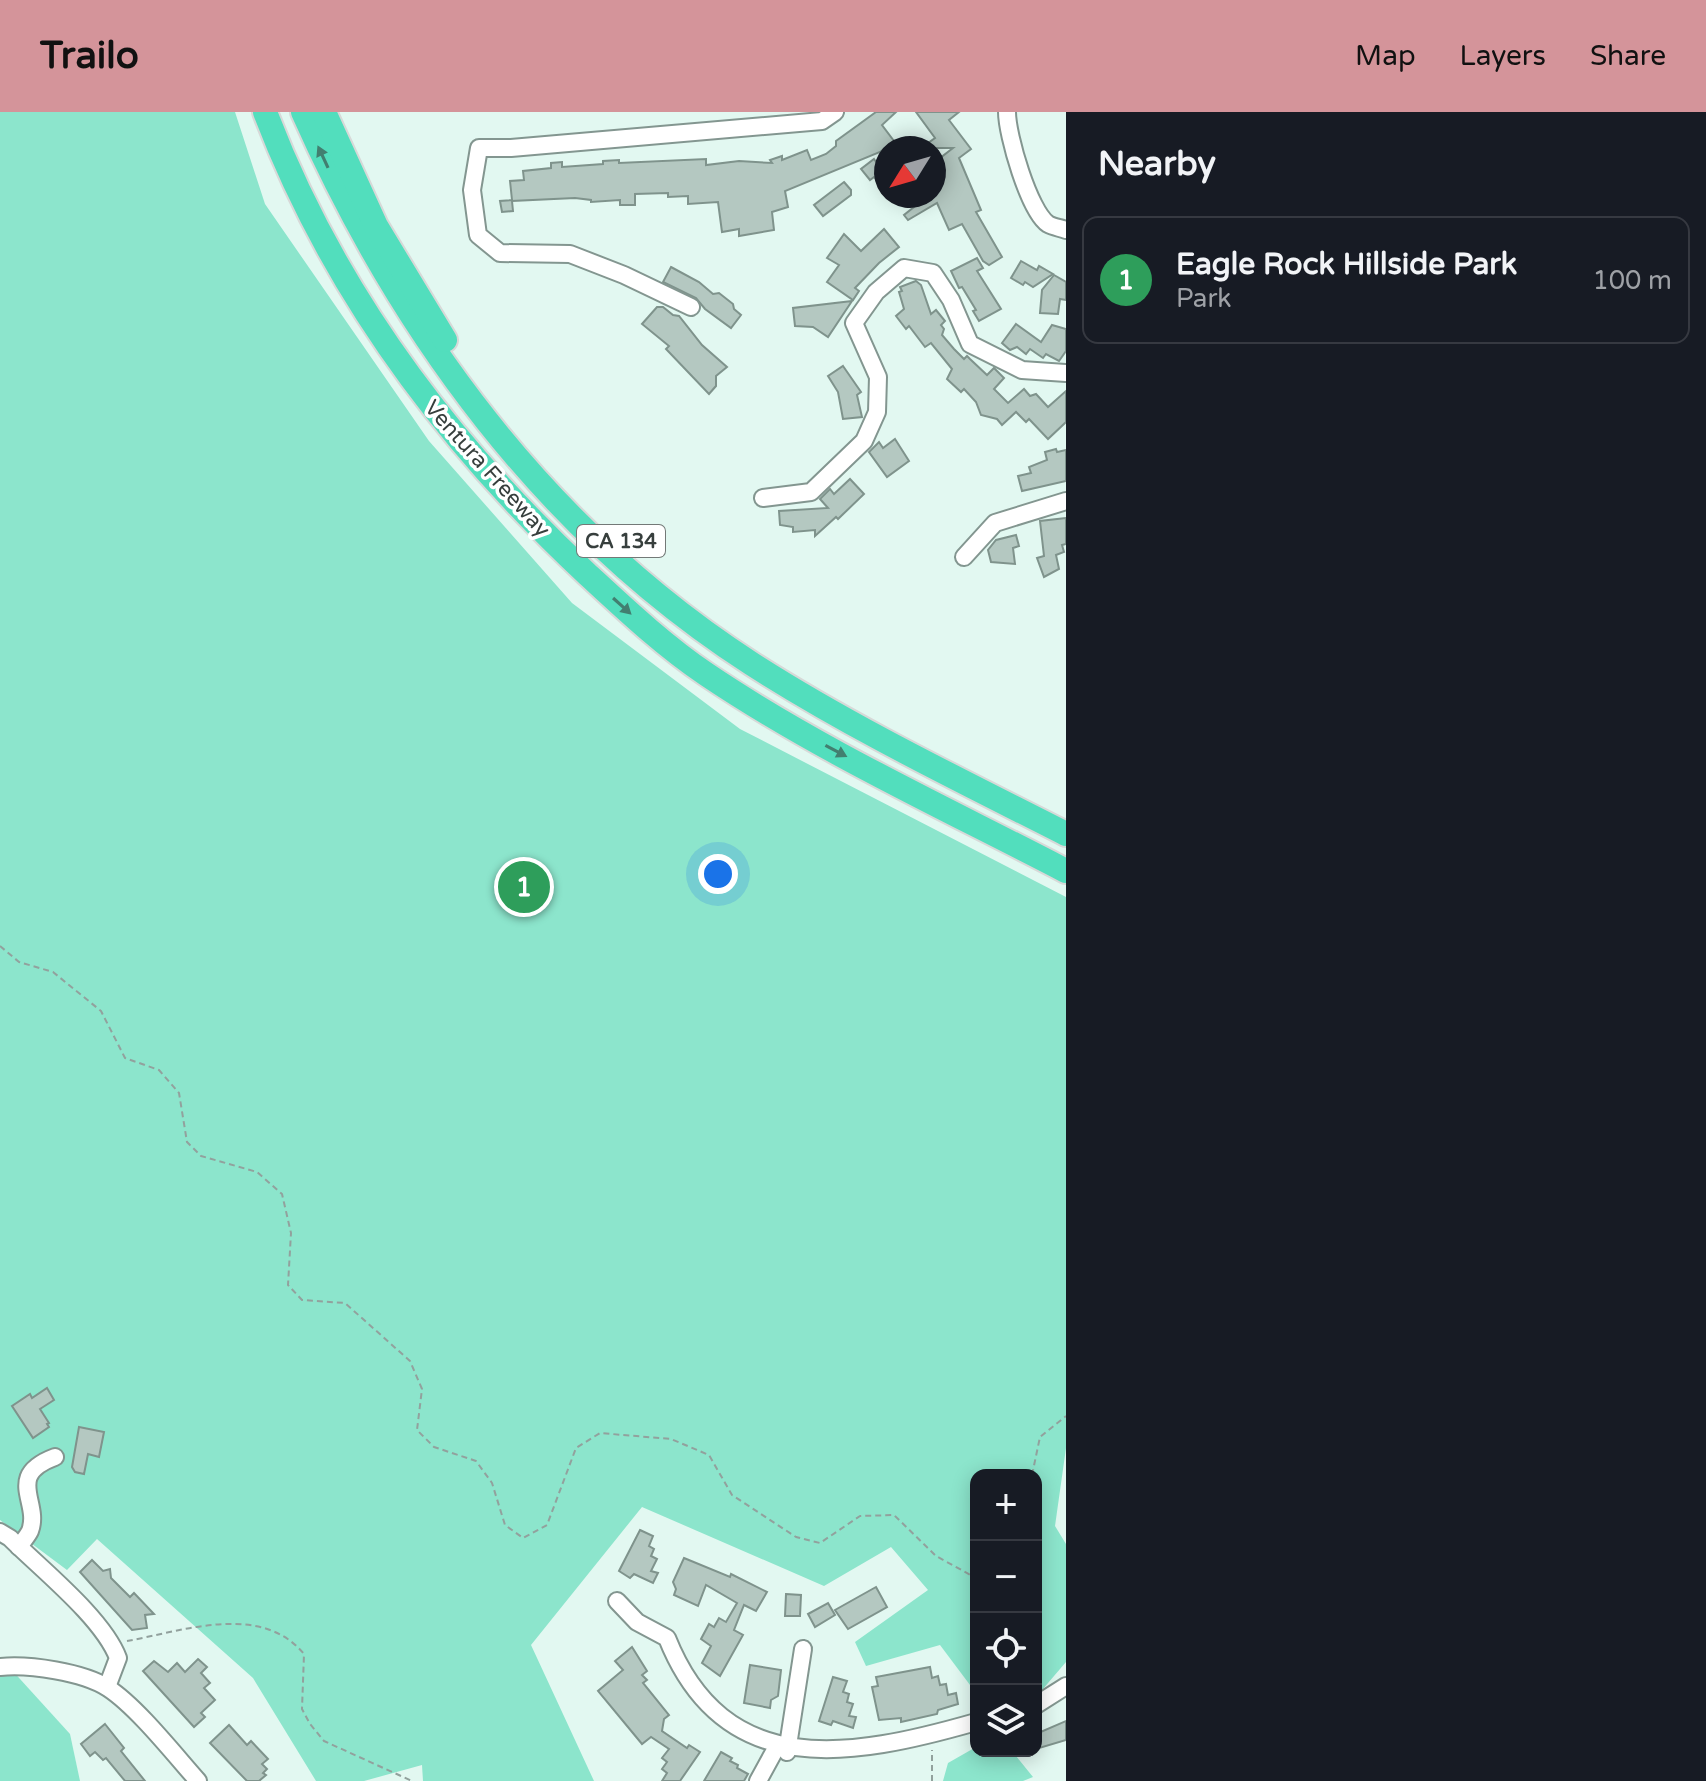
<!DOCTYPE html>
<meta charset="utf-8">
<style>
body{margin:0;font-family:"Varela Round",sans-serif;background:#20242c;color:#f1f3f6}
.controls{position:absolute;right:24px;bottom:24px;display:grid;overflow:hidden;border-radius:16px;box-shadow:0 4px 20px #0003}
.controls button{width:72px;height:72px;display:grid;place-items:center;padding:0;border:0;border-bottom:2px solid #363941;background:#171b24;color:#f1f3f6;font:40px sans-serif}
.compass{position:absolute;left:874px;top:24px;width:72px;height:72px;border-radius:50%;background:#171b24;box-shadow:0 4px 20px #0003;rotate:233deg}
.you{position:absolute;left:718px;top:762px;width:28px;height:28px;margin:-20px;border:6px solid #fff;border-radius:50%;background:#1a73e8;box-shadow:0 0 0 12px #1a73e833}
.badge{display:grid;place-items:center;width:52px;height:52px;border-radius:50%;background:#d4949a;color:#fff;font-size:26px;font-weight:700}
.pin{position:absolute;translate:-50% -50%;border:4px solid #fff;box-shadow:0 2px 8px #0006}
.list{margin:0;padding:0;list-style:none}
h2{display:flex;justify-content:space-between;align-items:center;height:104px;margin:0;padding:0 32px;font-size:34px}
h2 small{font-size:26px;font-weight:400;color:#9ea1a6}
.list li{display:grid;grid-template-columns:52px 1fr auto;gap:24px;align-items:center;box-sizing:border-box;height:128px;margin:0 16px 16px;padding:0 16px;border:2px solid #363941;border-radius:16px}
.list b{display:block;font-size:30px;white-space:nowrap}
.list p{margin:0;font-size:26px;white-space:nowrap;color:#9ea1a6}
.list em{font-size:26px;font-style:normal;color:#9ea1a6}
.icon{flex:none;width:44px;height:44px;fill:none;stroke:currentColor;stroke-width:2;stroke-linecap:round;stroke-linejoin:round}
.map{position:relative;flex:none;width:1066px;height:1669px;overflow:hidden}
header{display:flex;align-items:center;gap:48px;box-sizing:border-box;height:112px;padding:0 40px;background:#d4949a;color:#111}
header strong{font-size:38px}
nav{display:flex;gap:44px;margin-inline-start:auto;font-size:28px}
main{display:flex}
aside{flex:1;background:#171b24}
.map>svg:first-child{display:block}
.green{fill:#8ce5cc}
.building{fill:#b4c8c1;stroke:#7f938c;stroke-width:2}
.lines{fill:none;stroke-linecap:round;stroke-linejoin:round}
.minor-casing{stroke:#839690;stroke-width:20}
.highway-casing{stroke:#d7d9d8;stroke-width:28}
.path{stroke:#92a19d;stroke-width:2;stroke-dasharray:6 4;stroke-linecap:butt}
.minor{stroke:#fff;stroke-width:16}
.highway{stroke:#52debd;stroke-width:24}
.oneway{fill:#427f70}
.labels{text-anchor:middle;stroke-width:7;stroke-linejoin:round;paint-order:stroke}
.shield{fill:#fff;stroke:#737977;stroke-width:2}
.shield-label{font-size:20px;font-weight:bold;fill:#373f3d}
.street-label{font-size:22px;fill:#373f3d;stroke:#fff}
</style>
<header>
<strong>Trailo</strong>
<nav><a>Map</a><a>Layers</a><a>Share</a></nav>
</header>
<main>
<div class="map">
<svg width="1066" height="1669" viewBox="0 0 1066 1669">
<rect width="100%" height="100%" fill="#e2f8f1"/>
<g class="green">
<polygon points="0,0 235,0 265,92 429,329 572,491 740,617 1066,785 1066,1336 1055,1414 1066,1432 1066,1550 1042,1578 1036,1578 1036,1363 976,1363 976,1581 940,1533 866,1554 855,1530 928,1478 891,1435 824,1474 642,1395 531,1533 594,1669 423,1669 422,1653 364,1669 316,1669 253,1566 97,1427 67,1458 0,1408"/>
<polygon points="0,1545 70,1622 80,1669 0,1669"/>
<polygon points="976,1635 976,1639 1012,1639 1033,1665 1023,1669 943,1669 948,1651"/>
</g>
<g class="building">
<polygon points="876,0 896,0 882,13 894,29 880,40 785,79 788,95 772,100 774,118 739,124 739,117 722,120 718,90 688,92 688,84 668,85 668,81 635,82 635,93 620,93 620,88 591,90 591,88 575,86 512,89 513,99 502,100 500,89 512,88 510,69 524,68 523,59 551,56 551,51 562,50 562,55 603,52 603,49 619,48 619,51 706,47 706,53 739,49 772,51 770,48 782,44 782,48 807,38 811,48 826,42 836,34 836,29"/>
<polygon points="916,0 959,0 949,8 971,37 959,46 981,98 976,100 1002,145 989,153 983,149 962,112 949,118 937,91 908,108 904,103 928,84 934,84 934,72 944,62 935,50 953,36 921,36 935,26"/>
<polygon points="874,47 886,64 886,79 874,65 870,68 861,57"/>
<polygon points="844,70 851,78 851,83 823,104 814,93"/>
<polygon points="884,117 899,135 879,151 855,176 859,179 853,188 827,170 839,153 827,146 844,122 861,139"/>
<polygon points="977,146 983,156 977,159 1001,197 979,209 973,199 976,198 962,175 959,176 951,159"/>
<polygon points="1021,149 1037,158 1039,154 1053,162 1033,175 1025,170 1023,173 1011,166"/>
<polygon points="671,155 699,170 713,182 719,181 733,192 734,197 741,203 731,216 705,197 696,186 663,170"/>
<polygon points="1054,163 1066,170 1066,188 1060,187 1058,202 1040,201 1042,178"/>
<polygon points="916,169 921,173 931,202 936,198 945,209 941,213 944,217 942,223 954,237 964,247 967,244 970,247 987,263 994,256 1004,266 994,277 1008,291 1024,277 1030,284 1036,282 1048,295 1066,279 1066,310 1048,327 1029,307 1026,310 1016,300 1002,313 997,307 981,303 976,290 964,277 961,280 947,267 952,257 931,231 925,235 909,214 906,217 896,204 904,197 899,180 902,179 900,175"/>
<polygon points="852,189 828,225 813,215 795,214 793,196"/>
<polygon points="657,195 663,195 673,203 679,204 702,233 727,255 716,264 716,274 709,282 666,237 669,234 642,212"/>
<polygon points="1016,212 1041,230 1052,213 1066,217 1066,239 1059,249 1046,242 1043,246 1030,237 1026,242 1017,235 1010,238 1002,231"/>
<polygon points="843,254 861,280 857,283 862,305 843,307 838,280 828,264"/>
<polygon points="895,327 909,349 887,365 869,340 879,330 883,336"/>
<polygon points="1056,337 1057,340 1066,338 1066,369 1022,379 1018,364 1031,361 1029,355 1047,348 1045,340"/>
<polygon points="850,367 864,382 838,407 836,405 815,424 815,418 793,420 793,415 780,413 779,399 828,396 820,387 830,377 834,382"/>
<polygon points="1066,406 1066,432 1062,433 1064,440 1056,443 1059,457 1044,465 1037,446 1044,444 1040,409"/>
<polygon points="1016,423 1019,434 1013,436 1015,452 991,450 988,438 996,428"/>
<polygon points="47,1276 54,1288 40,1297 49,1311 47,1312 49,1315 33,1326 12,1294 30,1282 32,1286"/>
<polygon points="79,1315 104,1320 99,1345 88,1342 84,1362 75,1360 72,1355"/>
<polygon points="640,1418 653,1424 649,1434 654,1437 651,1444 657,1447 651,1459 658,1461 653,1471 634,1462 630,1466 619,1459"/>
<polygon points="684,1446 730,1465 731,1462 767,1480 756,1499 744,1493 734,1518 743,1523 720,1564 702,1551 711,1534 701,1527 709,1512 714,1515 719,1506 726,1510 737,1491 706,1473 698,1494 674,1483 676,1477 673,1470"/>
<polygon points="92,1448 103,1459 110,1457 111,1466 130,1485 134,1481 154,1502 145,1503 147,1516 132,1518 80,1460"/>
<polygon points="876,1475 887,1495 848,1517 835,1498"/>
<polygon points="786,1482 801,1483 800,1504 785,1504"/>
<polygon points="828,1491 835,1503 815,1515 808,1502"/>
<polygon points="632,1535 647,1559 642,1563 647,1568 643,1571 669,1603 664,1607 662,1619 687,1636 689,1633 700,1640 680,1669 662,1669 667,1661 662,1657 667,1650 662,1646 669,1637 651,1625 642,1632 598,1579 623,1558 615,1549"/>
<polygon points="198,1547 207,1555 201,1561 210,1571 204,1576 215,1588 201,1601 205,1605 194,1615 143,1559 154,1549 168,1560 177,1551 185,1560"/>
<polygon points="750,1553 781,1558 778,1584 771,1588 770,1596 744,1591"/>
<polygon points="930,1555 932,1566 938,1564 940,1573 946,1572 948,1583 956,1581 958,1592 938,1598 937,1602 901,1610 901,1606 879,1608 872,1575 878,1574 876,1565"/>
<polygon points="833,1565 847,1569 843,1580 849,1582 847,1590 853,1592 849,1604 856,1605 853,1616 833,1609 831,1613 819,1609"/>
<polygon points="1066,1609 1066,1628 1036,1637 1036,1622"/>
<polygon points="105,1612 124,1636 121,1639 145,1669 125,1669 106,1646 103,1648 95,1640 90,1644 81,1632"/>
<polygon points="229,1613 247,1633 251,1629 268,1647 262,1652 267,1657 263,1661 266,1663 259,1669 247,1669 210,1631"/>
<polygon points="721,1640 732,1646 730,1649 738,1653 737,1656 748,1662 744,1669 704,1669"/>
</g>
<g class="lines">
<g class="minor-casing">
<g id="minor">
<path d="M1007 0C1007 23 1029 99 1048 112 1053 115 1061 116 1066 118"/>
<polyline points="691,195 624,163 570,142 500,141 478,123 472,78 479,36 511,36 822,9 835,0"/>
<polyline points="763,386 811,380 864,329 877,300 878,265 854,211 876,180 904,156 933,161 951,188 970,232 1022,258 1066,261"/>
<polyline points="964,445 995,411 1066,389"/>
<path d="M0 1420 10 1426C41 1457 103 1506 118 1546L107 1575"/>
<path d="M19 1435C22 1430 27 1425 30 1419 41 1390 4 1364 55 1345"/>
<path d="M617 1489 637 1510 667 1526C724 1669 850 1646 976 1610"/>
<path d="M0 1555C29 1552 83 1560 108 1576 137 1595 174 1642 198 1669"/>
<polyline points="1036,1593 1066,1574"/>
<polyline points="787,1640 803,1537"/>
<polyline points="758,1669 775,1638"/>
</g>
</g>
<g class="highway-casing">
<g id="highway">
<path d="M265 0C333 179 447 331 586 461 624 496 663 533 706 562 817 637 947 697 1066 759"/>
<path d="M303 0C401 221 546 419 752 552 852 616 960 668 1066 722"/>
<polyline points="324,0 376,114 445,228"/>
</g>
</g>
<g class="path">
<polyline points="0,834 19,850 53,860 101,899 125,946 159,958 179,981 187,1030 201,1044 257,1060 282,1082 291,1121 288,1173 302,1188 345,1191 410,1249 422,1277 417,1318 434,1335 476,1349 492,1371 505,1413 523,1426 547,1413 576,1336 600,1321 671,1327 709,1343 732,1383 796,1425 820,1431 860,1404 894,1403 936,1444 976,1466"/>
<polyline points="1032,1363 1040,1325 1066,1304"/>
<path d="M127 1529C183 1519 261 1490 304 1542L302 1597 310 1612 324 1629 412 1669"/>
<polyline points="932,1669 932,1638"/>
</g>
<use href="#minor" class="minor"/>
<use href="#highway" class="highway"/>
</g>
<defs><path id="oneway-solid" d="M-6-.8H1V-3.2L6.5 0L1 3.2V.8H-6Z" transform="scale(2)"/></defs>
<g class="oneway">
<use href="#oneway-solid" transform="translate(323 45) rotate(-115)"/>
<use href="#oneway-solid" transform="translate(622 494) rotate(42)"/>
<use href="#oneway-solid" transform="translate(836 639) rotate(28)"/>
</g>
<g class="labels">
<rect class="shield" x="577" y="413" width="88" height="32" rx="6"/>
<g class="shield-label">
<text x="621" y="436">CA 134</text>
</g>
<g class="street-label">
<text transform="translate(488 356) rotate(48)" y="8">Ventura Freeway</text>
</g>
</g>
</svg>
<div class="controls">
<button>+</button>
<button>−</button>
<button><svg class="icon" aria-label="locate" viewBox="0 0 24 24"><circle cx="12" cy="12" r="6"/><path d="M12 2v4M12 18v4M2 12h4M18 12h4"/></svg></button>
<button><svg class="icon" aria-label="layers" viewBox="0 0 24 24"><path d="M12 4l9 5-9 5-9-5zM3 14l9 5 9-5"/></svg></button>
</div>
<svg class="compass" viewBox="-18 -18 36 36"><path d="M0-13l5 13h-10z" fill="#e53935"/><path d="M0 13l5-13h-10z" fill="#9ea1a6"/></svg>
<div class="you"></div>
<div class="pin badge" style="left:524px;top:775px;background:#2e9e5b">1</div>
</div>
<aside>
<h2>Nearby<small></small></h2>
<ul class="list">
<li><span class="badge" style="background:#2e9e5b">1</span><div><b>Eagle Rock Hillside Park</b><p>Park</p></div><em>100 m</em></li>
</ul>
</aside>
</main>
